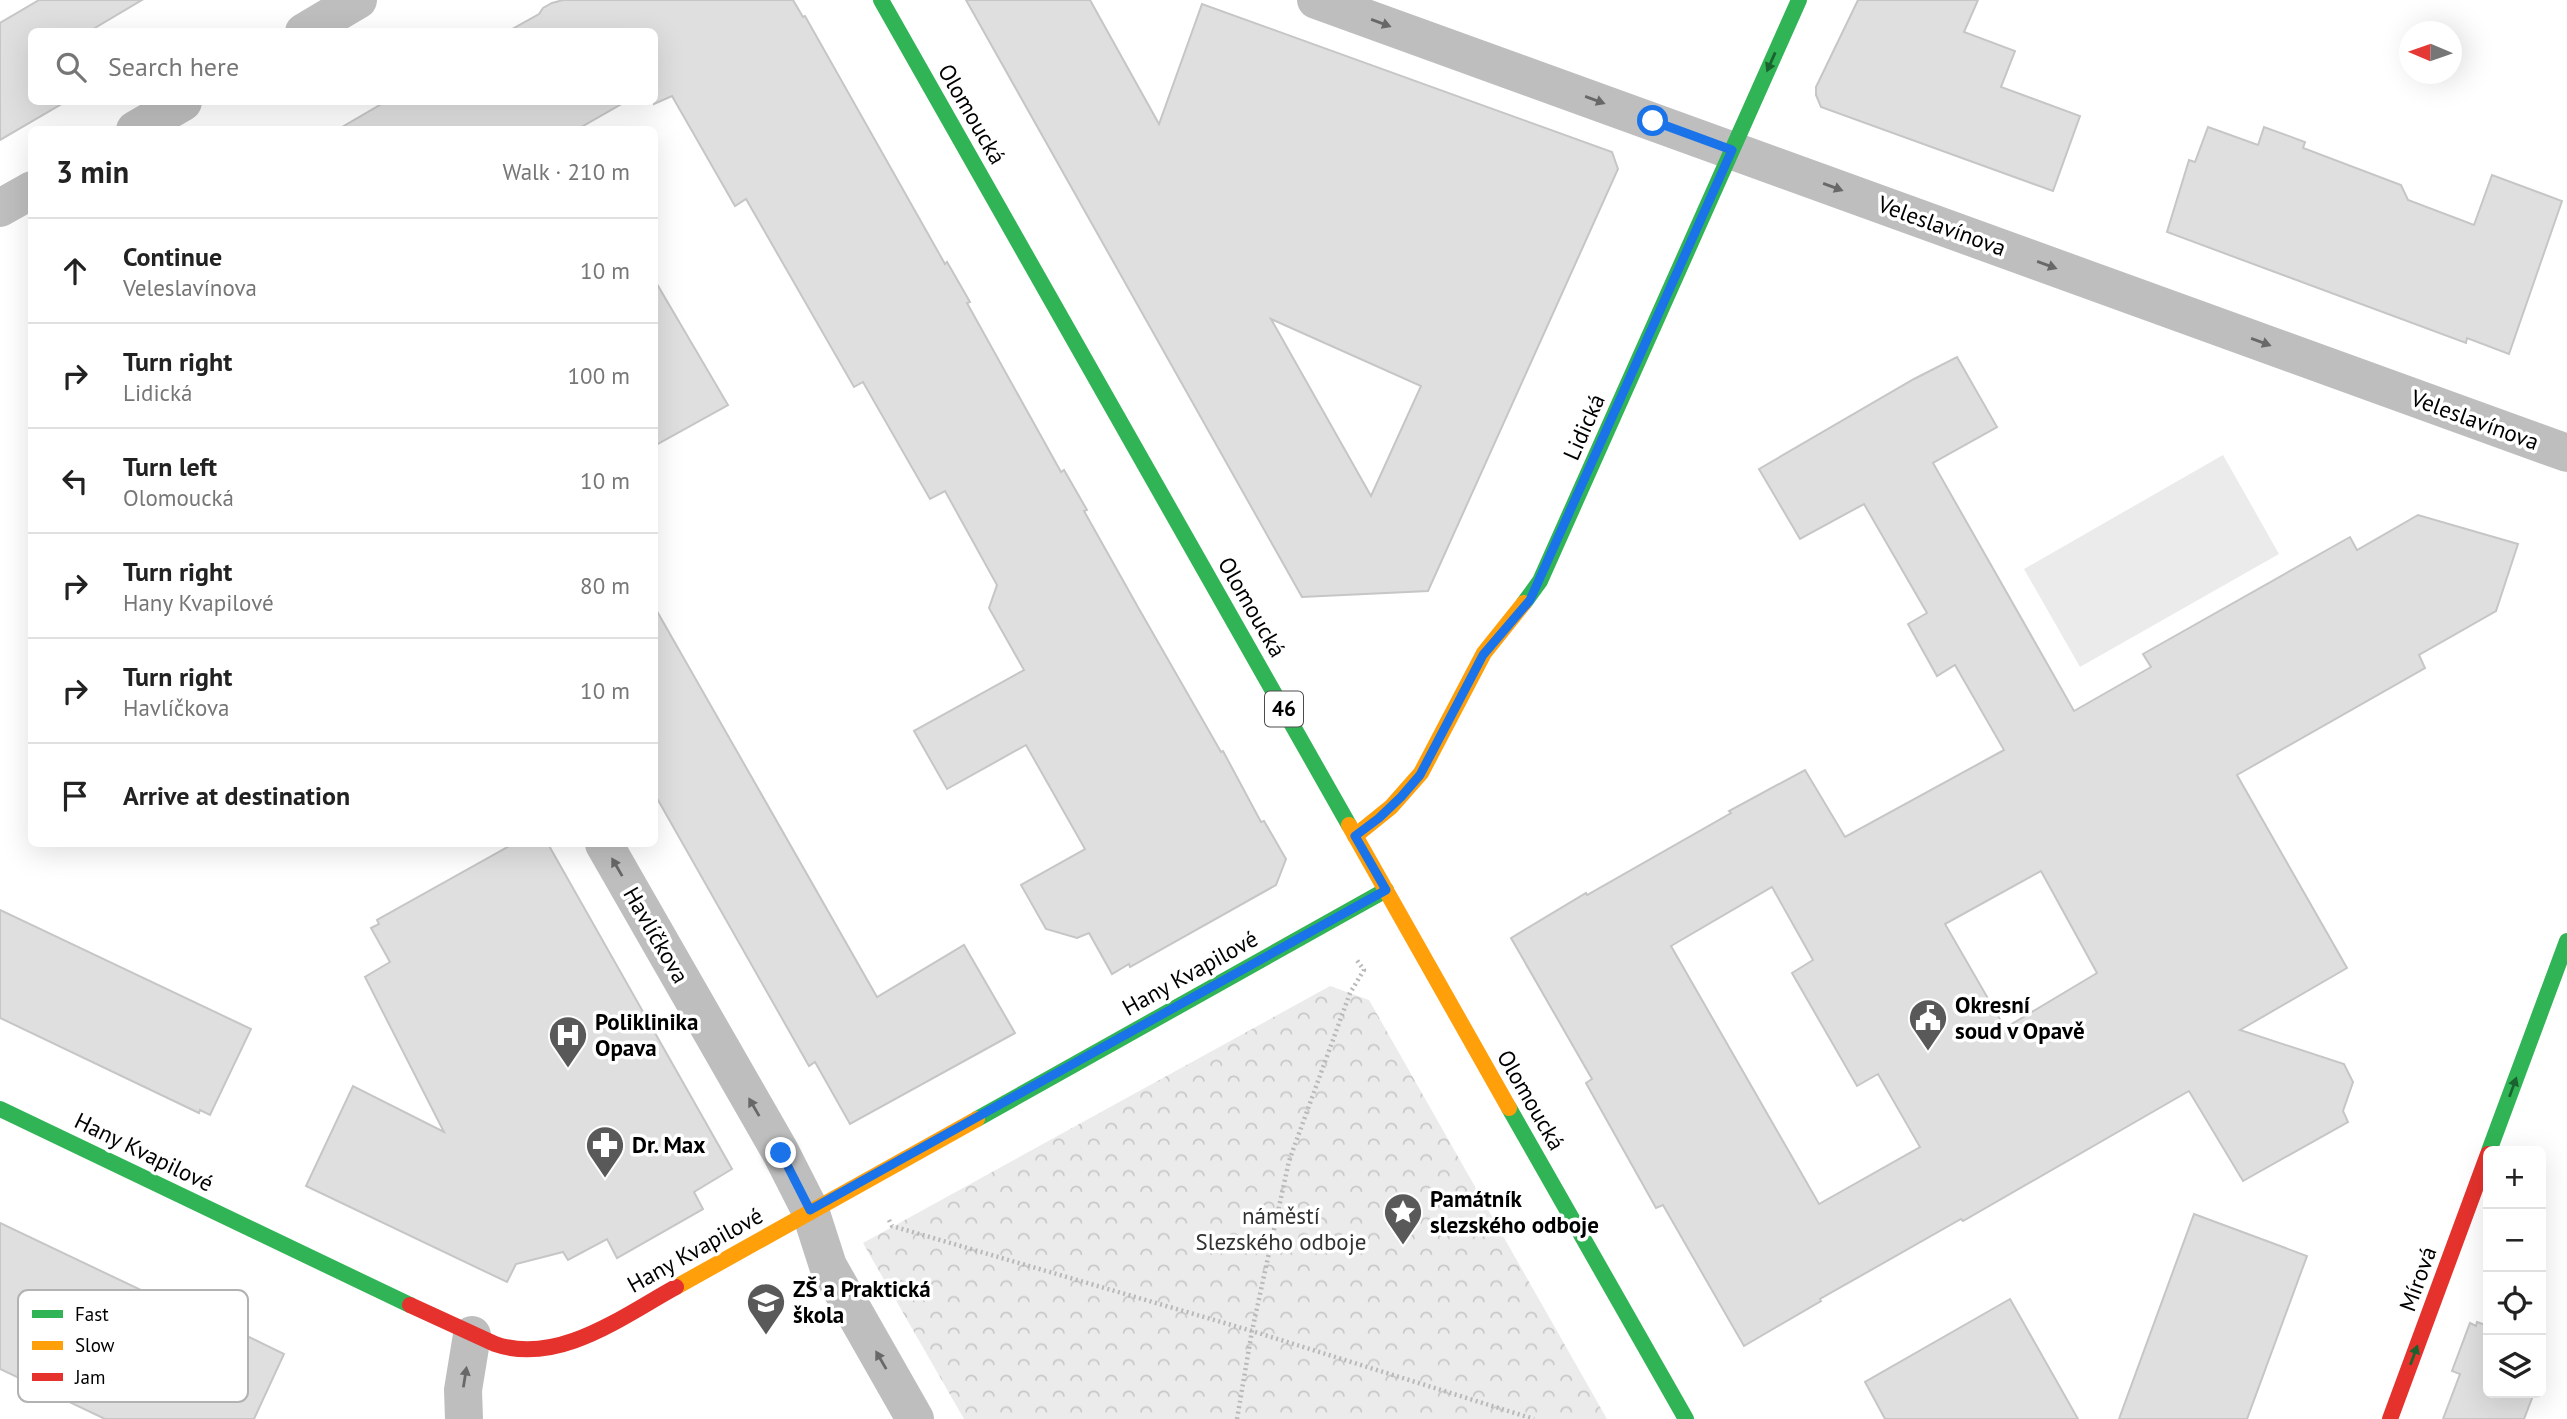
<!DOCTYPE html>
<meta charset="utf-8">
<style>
body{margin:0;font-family:"PT Sans",sans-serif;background:#f6f6f6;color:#222}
.controls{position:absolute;right:21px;bottom:21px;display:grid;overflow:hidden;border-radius:10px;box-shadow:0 7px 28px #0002}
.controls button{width:63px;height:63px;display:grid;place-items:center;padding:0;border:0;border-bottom:2px solid #e0e0e0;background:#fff;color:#222;font:35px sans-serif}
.compass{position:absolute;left:2399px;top:21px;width:63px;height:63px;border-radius:50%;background:#fff;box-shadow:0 7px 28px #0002;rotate:272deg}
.stop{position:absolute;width:21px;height:21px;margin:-16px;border:5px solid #1a73e8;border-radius:50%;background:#fff}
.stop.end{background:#1a73e8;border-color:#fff;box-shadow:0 2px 7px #0008}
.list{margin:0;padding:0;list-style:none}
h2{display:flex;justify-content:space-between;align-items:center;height:91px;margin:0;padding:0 28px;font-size:30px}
h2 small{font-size:23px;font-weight:400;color:#767676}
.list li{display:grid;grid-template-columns:46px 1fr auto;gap:21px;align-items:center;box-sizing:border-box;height:105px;padding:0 28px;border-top:2px solid #e0e0e0}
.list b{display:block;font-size:26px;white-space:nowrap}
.list p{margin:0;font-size:23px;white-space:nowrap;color:#767676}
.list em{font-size:23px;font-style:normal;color:#767676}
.icon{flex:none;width:38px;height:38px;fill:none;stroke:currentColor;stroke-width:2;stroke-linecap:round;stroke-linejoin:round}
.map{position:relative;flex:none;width:2567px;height:1419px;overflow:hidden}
.search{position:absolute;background:#fff;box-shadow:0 7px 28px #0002;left:28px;top:28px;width:630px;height:77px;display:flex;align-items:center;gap:18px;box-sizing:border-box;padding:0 24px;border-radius:10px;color:#767676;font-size:26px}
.panel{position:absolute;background:#fff;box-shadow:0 7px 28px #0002;left:28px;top:126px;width:630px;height:721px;border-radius:10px}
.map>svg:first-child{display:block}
.park{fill:url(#park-crowns)}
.pitch{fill:#ebebeb}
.building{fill:#dfdfdf;stroke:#c6c6c6;stroke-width:2;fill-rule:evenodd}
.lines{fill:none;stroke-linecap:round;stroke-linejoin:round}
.path{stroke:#b9b9b9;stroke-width:4.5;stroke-dasharray:2 3.5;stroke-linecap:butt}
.street{stroke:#bebebe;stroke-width:38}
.fast{stroke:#30b455;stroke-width:16}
.slow{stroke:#ff9f0a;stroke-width:16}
.jam{stroke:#e5322d;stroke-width:16}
.oneway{fill:#686868}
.oneway2{fill:#1a632f}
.route{stroke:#1a73e8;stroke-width:9}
.labels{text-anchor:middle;stroke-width:7;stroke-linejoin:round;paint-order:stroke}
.shield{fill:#fff;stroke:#4c4c4c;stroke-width:2}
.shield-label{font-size:21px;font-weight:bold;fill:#000}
.street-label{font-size:23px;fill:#000;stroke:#fff}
.poi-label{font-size:23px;font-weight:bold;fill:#000;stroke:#fff;text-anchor:start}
.park-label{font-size:23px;fill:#323232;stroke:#fff}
.key{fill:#fff;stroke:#b2b2b2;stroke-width:2}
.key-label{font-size:19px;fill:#000}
</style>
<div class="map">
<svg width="2567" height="1419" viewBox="0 0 2567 1419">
<defs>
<pattern id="park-crowns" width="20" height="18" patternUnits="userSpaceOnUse" patternTransform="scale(1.75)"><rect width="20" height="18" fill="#ebebeb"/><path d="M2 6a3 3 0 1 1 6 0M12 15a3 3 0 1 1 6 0" fill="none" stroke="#c8c8c8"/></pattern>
</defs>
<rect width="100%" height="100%" fill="#fff"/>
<polygon class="park" points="1330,986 1369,1000 1607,1419 964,1419 863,1243"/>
<polygon class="pitch" points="2223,455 2279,554 2080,667 2024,569"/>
<g class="building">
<polygon points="39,0 142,0 88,32 32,32 32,102 65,102 0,140 0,23"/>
<polygon points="563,0 793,0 803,17 805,16 945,264 947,262 970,302 967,303 1061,472 1064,470 1087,510 1084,511 1139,609 1221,752 1223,751 1261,822 1264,821 1286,859 1276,885 1130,967 1129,964 1112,974 1089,933 1077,938 1046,929 1021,885 1085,849 1026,745 947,789 914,731 1024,670 989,608 997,585 945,491 930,499 863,382 854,387 746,199 735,206 672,96 654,104 654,32 507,32 539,14 543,8 552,3"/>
<path d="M966 0H1090L1159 124 1202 4 1612 152 1618 169 1428 591 1302 597ZM1271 319 1421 386 1371 496Z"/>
<polygon points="1858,0 1978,0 1964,32 2015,51 2001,87 2080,116 2053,191 1821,107 1816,95 1816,87"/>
<polygon points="385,102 625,102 576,130 337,130"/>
<polygon points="2208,127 2258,145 2264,127 2305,142 2303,148 2401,185 2408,200 2474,225 2492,175 2562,201 2509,354 2467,338 2466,343 2167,232 2189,160 2195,162"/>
<polygon points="654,279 728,405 654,446"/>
<path d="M1957 357 1997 427 1933 463 2074 711 2151 667 2143 654 2350 537 2357 550 2418 515 2518 544 2496 611 2419 655 2425 668 2237 775 2347 968 2240 1030 2344 1064 2353 1082 2343 1111 2348 1122 2243 1181 2189 1091 1963 1221 1961 1219 1820 1299 1821 1301 1744 1346 1663 1205 1656 1208 1586 1083 1592 1079 1511 938 1586 893 1587 895 1731 813 1729 811 1805 770 1845 837 2004 750 1955 665 1937 676 1908 624 1927 613 1864 504 1800 539 1759 469 1914 379ZM2041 871 2097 973 2005 1028 1945 924ZM1772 887 1813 960 1792 973 1857 1086 1878 1074 1920 1147 1819 1204 1671 946Z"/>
<polygon points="654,606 877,997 964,945 1015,1033 850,1124 815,1062 809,1066 654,793"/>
<polygon points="513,844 548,844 732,1169 694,1192 703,1209 617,1258 607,1239 568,1260 563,1252 516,1264 507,1282 306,1186 353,1086 444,1132 365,977 390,962 371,928 379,924 377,920"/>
<polygon points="0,910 251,1029 210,1115 200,1110 199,1113 0,1018"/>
<polygon points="2194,1214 2307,1256 2247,1419 2119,1419"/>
<polygon points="0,1223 204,1320 206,1316 284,1354 254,1419 105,1419 0,1369"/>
<polygon points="2010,1299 2078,1419 1885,1419 1865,1382"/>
<polygon points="2477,1322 2488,1326 2488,1393 2534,1393 2524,1419 2443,1419 2460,1374 2452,1371 2470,1323 2476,1326"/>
</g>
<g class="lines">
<g class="path">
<polyline points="889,1220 892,1226 1252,1331 1534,1419"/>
<polyline points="1237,1419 1252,1331 1289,1161 1350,993 1364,970 1356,959"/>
</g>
<g class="street">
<polyline points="1316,0 2567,453"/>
<polyline points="304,32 358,0"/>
<polyline points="135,130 183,102"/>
<polyline points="0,208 32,190"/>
<polyline points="604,844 781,1153 810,1210 828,1266 915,1419"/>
<polyline points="464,1419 463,1390 472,1335"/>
</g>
<g class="fast">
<polyline points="881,0 1349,825"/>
<polyline points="1524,603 1540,581 1799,0"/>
<polyline points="1509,1108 1686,1419"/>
<polyline points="0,1109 410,1305"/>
<polyline points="977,1119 1386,890"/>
<polyline points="2489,1151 2567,941"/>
</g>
<g class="slow">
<polyline points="1349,825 1509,1108"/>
<polyline points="1355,836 1391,807 1421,773 1484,653 1524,603"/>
<polyline points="676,1287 977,1119"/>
</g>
<g class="jam">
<path d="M410 1305 495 1344C558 1366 623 1316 676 1287"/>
<polyline points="2390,1419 2488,1154"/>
</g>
</g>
<defs><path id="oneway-solid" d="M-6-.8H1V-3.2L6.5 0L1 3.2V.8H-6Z" transform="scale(1.75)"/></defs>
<g class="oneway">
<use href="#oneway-solid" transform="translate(1381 23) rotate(20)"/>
<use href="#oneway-solid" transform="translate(1595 100) rotate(20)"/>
<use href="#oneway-solid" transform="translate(1833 187) rotate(20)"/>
<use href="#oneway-solid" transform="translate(2047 265) rotate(20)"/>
<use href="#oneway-solid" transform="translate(2261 342) rotate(20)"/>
<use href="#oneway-solid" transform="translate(617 867) rotate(-120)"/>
<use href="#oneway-solid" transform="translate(754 1107) rotate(-120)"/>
<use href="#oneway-solid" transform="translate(881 1360) rotate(-120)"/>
<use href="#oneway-solid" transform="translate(465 1377) rotate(-81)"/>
</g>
<g class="oneway2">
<use href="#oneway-solid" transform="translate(1771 62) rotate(114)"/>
<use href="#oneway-solid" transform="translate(2513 1087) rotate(-70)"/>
<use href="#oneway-solid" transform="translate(2414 1355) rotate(-70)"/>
</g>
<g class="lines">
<polyline class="route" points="781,1153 810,1210 1386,890 1355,836 1379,818 1401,797 1420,775 1483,655 1530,600 1732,150 1653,121"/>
</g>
<defs>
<g id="civic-pin" transform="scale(2.0125)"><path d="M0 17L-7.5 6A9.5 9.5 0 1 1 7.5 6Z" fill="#595959" stroke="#fff"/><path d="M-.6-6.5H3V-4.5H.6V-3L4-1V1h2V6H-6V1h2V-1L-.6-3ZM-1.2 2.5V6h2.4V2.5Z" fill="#fff"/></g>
<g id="hospital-pin" transform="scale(2.0125)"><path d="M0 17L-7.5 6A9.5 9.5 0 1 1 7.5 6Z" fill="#595959" stroke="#fff"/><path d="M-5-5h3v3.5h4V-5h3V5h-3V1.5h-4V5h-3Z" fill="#fff"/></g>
<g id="pharmacy-pin" transform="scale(2.0125)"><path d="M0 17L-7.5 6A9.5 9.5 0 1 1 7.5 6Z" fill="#595959" stroke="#fff"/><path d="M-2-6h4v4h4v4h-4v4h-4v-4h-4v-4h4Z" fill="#fff"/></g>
<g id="sight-pin" transform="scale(2.0125)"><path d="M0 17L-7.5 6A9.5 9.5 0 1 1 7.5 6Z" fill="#595959" stroke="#fff"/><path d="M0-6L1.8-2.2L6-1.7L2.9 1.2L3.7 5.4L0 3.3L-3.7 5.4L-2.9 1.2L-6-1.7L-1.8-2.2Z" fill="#fff"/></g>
<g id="school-pin" transform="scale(2.0125)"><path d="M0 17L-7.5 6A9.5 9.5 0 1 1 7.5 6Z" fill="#595959" stroke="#fff"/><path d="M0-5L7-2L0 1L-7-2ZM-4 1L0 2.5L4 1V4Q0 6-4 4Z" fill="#fff"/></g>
</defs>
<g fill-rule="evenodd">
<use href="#civic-pin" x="1928" y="1018"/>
<use href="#hospital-pin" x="568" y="1035"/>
<use href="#pharmacy-pin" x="605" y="1145"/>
<use href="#sight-pin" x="1403" y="1212"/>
<use href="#school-pin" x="766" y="1302"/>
</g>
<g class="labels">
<rect class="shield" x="1265" y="691.5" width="38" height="35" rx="5"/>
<g class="shield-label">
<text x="1284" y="716">46</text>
</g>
<g class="street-label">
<text transform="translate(972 114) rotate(60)" y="8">Olomoucká</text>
<text transform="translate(1942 226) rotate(20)" y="8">Veleslavínova</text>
<text transform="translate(2475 420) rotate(20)" y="8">Veleslavínova</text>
<text transform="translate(1584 427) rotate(-66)" y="8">Lidická</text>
<text transform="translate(1252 607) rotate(60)" y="8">Olomoucká</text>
<text transform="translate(656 935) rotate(60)" y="8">Havlíčkova</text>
<text transform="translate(1190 973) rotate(-29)" y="8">Hany Kvapilové</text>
<text transform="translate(1531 1100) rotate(60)" y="8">Olomoucká</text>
<text transform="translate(144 1152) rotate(26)" y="8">Hany Kvapilové</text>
<text transform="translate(695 1250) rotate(-29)" y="8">Hany Kvapilové</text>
<text transform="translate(2418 1279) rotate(-70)" y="8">Mírová</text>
</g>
<g class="poi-label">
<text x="1955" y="1013">Okresní<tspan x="1955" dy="26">soud v Opavě</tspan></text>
<text x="595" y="1030">Poliklinika<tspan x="595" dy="26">Opava</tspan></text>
<text x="632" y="1153">Dr. Max</text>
<text x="1430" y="1207">Památník<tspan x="1430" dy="26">slezského odboje</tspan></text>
<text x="793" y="1297">ZŠ a Praktická<tspan x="793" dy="26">škola</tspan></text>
</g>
<g class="park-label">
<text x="1281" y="1224">náměstí<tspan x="1281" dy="26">Slezského odboje</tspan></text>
</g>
</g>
<rect x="18" y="1290" width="230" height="112" rx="10" class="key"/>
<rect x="32" y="1310" width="31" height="8" fill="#30b455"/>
<rect x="32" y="1341" width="31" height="9" fill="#ff9f0a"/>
<rect x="32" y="1373" width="31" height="8" fill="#e5322d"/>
<g class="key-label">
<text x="75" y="1321">Fast</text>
<text x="75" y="1352">Slow</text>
<text x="75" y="1384">Jam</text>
</g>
</svg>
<div class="controls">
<button>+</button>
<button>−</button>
<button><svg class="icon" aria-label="locate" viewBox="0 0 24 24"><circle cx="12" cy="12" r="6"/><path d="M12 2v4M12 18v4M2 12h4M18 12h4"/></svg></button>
<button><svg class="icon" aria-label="layers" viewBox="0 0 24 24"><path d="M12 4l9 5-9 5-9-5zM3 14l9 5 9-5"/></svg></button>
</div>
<svg class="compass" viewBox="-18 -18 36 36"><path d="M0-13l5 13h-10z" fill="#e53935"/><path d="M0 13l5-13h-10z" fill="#767676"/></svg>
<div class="stop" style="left:1653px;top:121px"></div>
<div class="stop end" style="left:781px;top:1153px"></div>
<div class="search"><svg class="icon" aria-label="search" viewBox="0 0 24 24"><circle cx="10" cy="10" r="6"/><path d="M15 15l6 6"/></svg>Search here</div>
<section class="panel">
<h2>3 min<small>Walk · 210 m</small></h2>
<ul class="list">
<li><svg class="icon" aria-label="ahead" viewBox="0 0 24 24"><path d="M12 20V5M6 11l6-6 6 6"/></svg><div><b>Continue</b><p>Veleslavínova</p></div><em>10 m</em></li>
<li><svg class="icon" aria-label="right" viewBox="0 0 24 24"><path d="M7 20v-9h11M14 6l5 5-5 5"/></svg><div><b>Turn right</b><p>Lidická</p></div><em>100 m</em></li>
<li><svg class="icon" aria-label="left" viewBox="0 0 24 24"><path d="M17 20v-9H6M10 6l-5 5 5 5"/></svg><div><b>Turn left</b><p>Olomoucká</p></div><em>10 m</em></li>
<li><svg class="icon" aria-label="right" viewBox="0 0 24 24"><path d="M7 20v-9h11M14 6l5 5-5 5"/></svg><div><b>Turn right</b><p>Hany Kvapilové</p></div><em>80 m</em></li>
<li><svg class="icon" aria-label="right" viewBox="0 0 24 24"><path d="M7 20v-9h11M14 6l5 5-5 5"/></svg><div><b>Turn right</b><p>Havlíčkova</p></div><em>10 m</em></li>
<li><svg class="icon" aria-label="arrive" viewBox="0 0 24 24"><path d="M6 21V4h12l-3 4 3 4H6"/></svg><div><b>Arrive at destination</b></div></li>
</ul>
</section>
</div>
